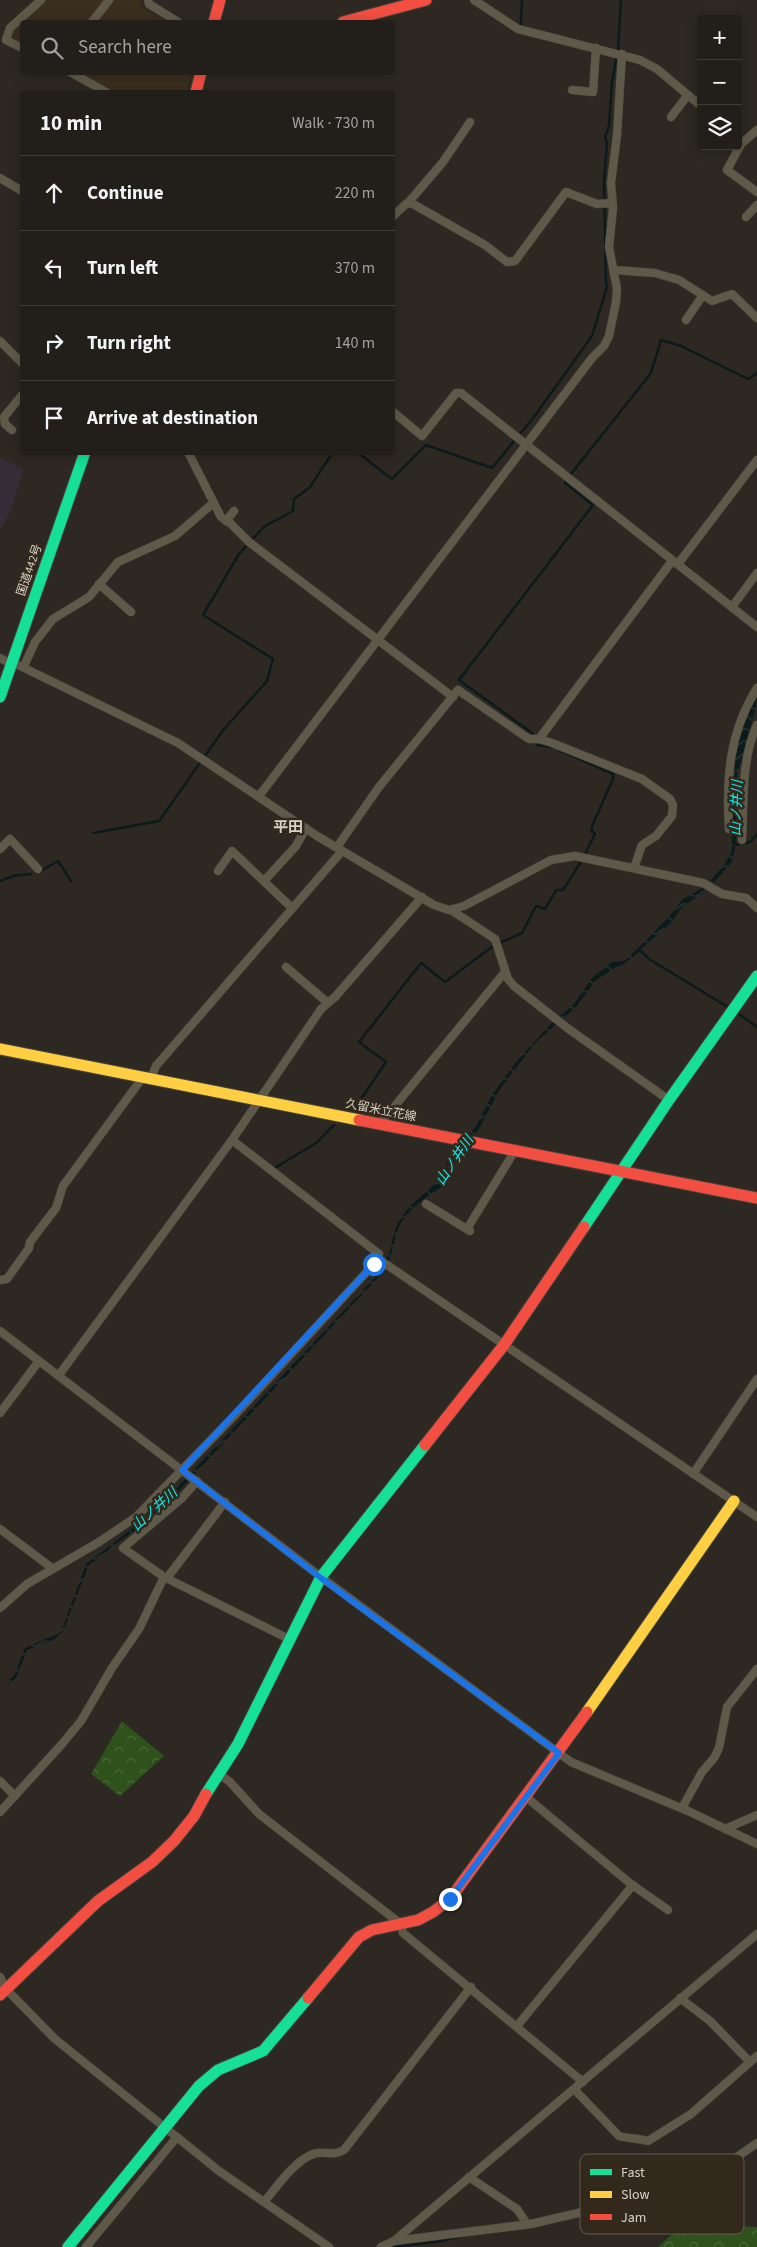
<!DOCTYPE html>
<meta charset="utf-8">
<style>
body{margin:0;font-family:"Source Sans 3","Noto Sans JP",sans-serif;background:#2e2b26;color:#f1f3f6}
.controls{position:absolute;right:15px;top:15px;display:grid;overflow:hidden;border-radius:5px;box-shadow:0 2px 12px #0003}
.controls button{width:45px;height:45px;display:grid;place-items:center;padding:0;border:0;border-bottom:1px solid #3f3c38;background:#221e19;color:#f1f3f6;font:25px sans-serif}
.stop{position:absolute;width:15px;height:15px;margin:-11px;border:4px solid #1a73e8;border-radius:50%;background:#fff}
.stop.end{background:#1a73e8;border-color:#fff;box-shadow:0 1px 5px #0008}
.list{margin:0;padding:0;list-style:none}
h2{display:flex;justify-content:space-between;align-items:center;height:65px;margin:0;padding:0 20px;font-size:21px}
h2 small{font-size:16px;font-weight:400;color:#a2a2a2}
.list li{display:grid;grid-template-columns:32px 1fr auto;gap:15px;align-items:center;box-sizing:border-box;height:75px;padding:0 20px;border-top:1px solid #3f3c38}
.list b{display:block;font-size:19px;white-space:nowrap}
.list em{font-size:16px;font-style:normal;color:#a2a2a2}
.icon{flex:none;width:28px;height:28px;fill:none;stroke:currentColor;stroke-width:2;stroke-linecap:round;stroke-linejoin:round}
.map{position:relative;flex:none;width:757px;height:2247px;overflow:hidden}
.search{position:absolute;background:#221e19;box-shadow:0 2px 12px #0003;left:20px;top:20px;width:375px;height:55px;display:flex;align-items:center;gap:12px;box-sizing:border-box;padding:0 18px;border-radius:5px;color:#a2a2a2;font-size:19px}
.panel{position:absolute;background:#221e19;box-shadow:0 2px 12px #0003;left:20px;top:90px;width:375px;height:365px;border-radius:5px}
.map>svg:first-child{display:block}
.built{fill:#3a2e1d}
.education{fill:#372d38}
.forest{fill:url(#forest-crowns)}
.water{fill:url(#water-waves)}
.lines{fill:none;stroke-linecap:round;stroke-linejoin:round}
.stream{stroke:#0b1a1a;stroke-width:2.5}
.street-casing{stroke:#47433d;stroke-width:9}
.fast-casing{stroke:#47433d;stroke-width:13}
.slow-casing{stroke:#47433d;stroke-width:13}
.jam-casing{stroke:#47433d;stroke-width:13}
.street{stroke:#5e5948;stroke-width:8}
.fast{stroke:#16e098;stroke-width:11}
.slow{stroke:#ffcf43;stroke-width:11}
.jam{stroke:#f24e42;stroke-width:11}
.route{stroke:#1a73e8;stroke-width:6}
.labels{text-anchor:middle;stroke-width:5;stroke-linejoin:round;paint-order:stroke}
.street-label{font-size:12px;fill:#d7d1c8;stroke:#32291c}
.water-label{font-size:14px;font-style:italic;fill:#08ecf2;stroke:#32291c}
.quarter-label{font-size:15px;font-weight:bold;fill:#d7d1c8;stroke:#32291c}
.key{fill:#32291c;stroke:#645b50;stroke-width:1}
.key-label{font-size:14px;fill:#d7d1c8}
</style>
<div class="map">
<svg width="757" height="2247" viewBox="0 0 757 2247">
<defs>
<pattern id="forest-crowns" width="20" height="18" patternUnits="userSpaceOnUse" patternTransform="scale(1.25)"><rect width="20" height="18" fill="#2f511c"/><path d="M2 6a3 3 0 1 1 6 0M12 15a3 3 0 1 1 6 0" fill="none" stroke="#4c693c"/></pattern>
<pattern id="water-waves" width="16" height="10" patternUnits="userSpaceOnUse" patternTransform="scale(1.25)"><rect width="16" height="10" fill="#0b1a1a"/><path d="M0 5q4-4 8 0t8 0" fill="none" stroke="#2e3a3a"/></pattern>
</defs>
<rect width="100%" height="100%" fill="#2d2821"/>
<g class="built">
<polygon points="45,0 140,0 141,7 166,22 22,22 22,45 10,38 12,33"/>
<polygon points="76,73 192,73 187,92 114,92"/>
</g>
<polygon class="education" points="0,457 23,470 11,510 0,530"/>
<g class="forest">
<polygon points="122,1721 164,1756 120,1796 91,1774"/>
<polygon points="706,2219 729,2222 734,2226 757,2227 757,2247 658,2247 680,2227"/>
</g>
<path class="water" d="M757 692 756 707 737 775V809L739 811H737L736 846 731 863 706 891 682 907 671 923 641 949 644 952 642 954 639 952 624 964 614 968 595 981 576 1007 536 1042 500 1089 480 1127 458 1156 445 1182 446 1184C430 1194 406 1210 398 1229 393 1243 392 1257 385 1270L176 1494 137 1529 112 1546 103 1555 89 1565 63 1631 55 1639 27 1650 16 1678 10 1683 7 1681 14 1676 25 1648 57 1634 62 1629 86 1564 155 1511 381 1271 390 1250 395 1229 402 1216 411 1205 436 1183 451 1157 476 1126 492 1095 519 1058 552 1023 573 1005 592 978 612 962 623 961 628 958 669 917 682 900 704 887 712 879 725 863 731 853 733 825 732 791 735 773 733 772 742 725Z"/>
<g class="lines">
<g class="stream">
<polyline points="521,24 522,0"/>
<polyline points="357,452 392,479 426,445 492,468 534,417 592,336 607,287 606,282 604,181 607,143 605,137 609,126 612,82 618,49 621,0"/>
<polyline points="571,474 651,373 661,340 681,346 748,379 757,373"/>
<polyline points="552,747 537,745 532,733 459,680 593,505 565,483 566,482"/>
<polyline points="93,833 159,821 224,729 267,681 273,659 203,615 239,554 247,545 265,526 293,511 294,499 310,487 333,452"/>
<polyline points="734,845 750,842 757,834"/>
<polyline points="39,872 58,861 71,881"/>
<polyline points="0,881 13,876 31,874"/>
<polyline points="641,951 649,959 731,1009"/>
<polyline points="736,1012 757,1027"/>
<polyline points="351,1107 363,1096 386,1062 359,1042 421,963 445,982 493,946 522,933 536,906 545,909 556,890 563,890 582,860 595,834 591,830 593,824 613,779 613,774 557,749"/>
<polyline points="273,1169 316,1143 334,1125"/>
<path d="M609 2207C631 2198 655 2196 677 2189"/>
<polyline points="532,2227 563,2220"/>
<polyline points="392,2247 436,2242 467,2235"/>
</g>
<g class="street-casing">
<g id="street">
<polyline points="148,0 149,4 178,22"/>
<polyline points="474,0 518,29 640,60 657,69 701,106"/>
<polyline points="92,22 109,0"/>
<polyline points="22,48 6,40 10,28 41,0"/>
<polyline points="70,72 106,92"/>
<polyline points="572,90 593,92 596,48"/>
<polyline points="671,117 688,95"/>
<polyline points="757,130 741,144 727,170 757,192"/>
<polyline points="0,178 22,191"/>
<polyline points="408,203 443,162 470,122"/>
<polyline points="392,217 407,203 413,204 485,245 507,262 515,261 566,192 597,204 612,203"/>
<polyline points="746,217 757,205"/>
<polyline points="614,270 655,273 679,280 712,301 732,294 757,318"/>
<polyline points="686,320 703,295"/>
<polyline points="0,341 22,363"/>
<polyline points="392,411 422,436 456,393 461,393 757,627"/>
<polyline points="12,430 5,424 4,417 22,395"/>
<polyline points="188,452 221,517 230,523 249,542 453,697"/>
<polyline points="226,521 234,511"/>
<polyline points="678,564 757,460"/>
<polyline points="99,584 131,612"/>
<polyline points="732,607 757,573"/>
<polyline points="0,658 11,664"/>
<polyline points="12,662 178,743 317,836 434,905 449,910 464,906 551,860 575,856 703,883 722,894 746,898 757,908"/>
<polyline points="24,666 35,642 53,619 89,597 118,562 175,536 212,504"/>
<polyline points="539,739 672,561"/>
<polyline points="259,796 592,358 604,346 609,336 616,302 617,289 609,247 613,208 611,183 617,135 622,54"/>
<path d="M729 829C726 778 729 733 757 688"/>
<path d="M742 840C744 803 741 759 757 725"/>
<polyline points="337,847 379,787 458,690 529,739 539,739 552,743 642,779 670,799 673,805 672,816 656,836 642,845 634,868"/>
<polyline points="0,849 10,839 38,869"/>
<polyline points="218,871 232,851 292,908"/>
<polyline points="264,881 296,846 306,828"/>
<polyline points="451,910 495,939 508,979 514,986 570,1030 669,1100"/>
<polyline points="286,967 328,1003"/>
<polyline points="151,1078 156,1066 342,851"/>
<polyline points="380,1124 505,972"/>
<polyline points="426,1204 470,1231"/>
<polyline points="467,1229 511,1157 513,1150"/>
<polyline points="377,1258 757,1517"/>
<polyline points="0,1280 7,1279 29,1248 30,1242 56,1208 63,1186 143,1077"/>
<polyline points="0,1331 321,1577 571,1762 688,1811 757,1844"/>
<polyline points="59,1375 232,1140 321,1009 335,997 422,897"/>
<polyline points="0,1413 39,1361"/>
<polyline points="693,1474 757,1379"/>
<polyline points="197,1481 182,1498 123,1548 164,1577 291,1640"/>
<polyline points="0,1529 52,1568"/>
<polyline points="167,1578 225,1502"/>
<polyline points="0,1608 27,1584 99,1542 136,1517 235,1415 374,1264 379,1254 232,1140"/>
<polyline points="218,1773 230,1782 259,1814 401,1924 403,1933 583,2082"/>
<polyline points="0,1781 15,1796"/>
<polyline points="526,1797 631,1884 668,1910"/>
<polyline points="682,1808 702,1772 714,1758 719,1748 727,1707 757,1669"/>
<polyline points="0,1812 62,1744 81,1721 112,1668 139,1629 164,1577"/>
<polyline points="725,1829 757,1815"/>
<polyline points="0,1977 6,1989 55,2039 219,2171 329,2247"/>
<polyline points="680,1998 710,2021 750,2062"/>
<polyline points="517,2026 633,1885"/>
<path d="M574 2089 619 2136C629 2139 637 2138 648 2141L691 2114 757 2056"/>
<polyline points="469,2177 517,2209 527,2224"/>
<path d="M264 2202C277 2187 293 2162 313 2154 323 2150 333 2157 344 2150L471 1987"/>
<polyline points="394,2241 531,2224 591,2210 623,2197 656,2191 714,2173 757,2143"/>
<polyline points="86,2247 177,2137"/>
<polyline points="381,2247 394,2241 757,1934"/>
</g>
</g>
<g class="fast-casing">
<g id="fast">
<polyline points="0,697 85,452"/>
<polyline points="584,1227 669,1100 757,976"/>
<polyline points="206,1794 238,1744 321,1577 425,1445"/>
<polyline points="68,2247 199,2086 218,2070 263,2051 308,1998"/>
</g>
</g>
<g class="slow-casing">
<g id="slow">
<polyline points="0,1049 359,1120"/>
<polyline points="587,1712 734,1501"/>
</g>
</g>
<g class="jam-casing">
<g id="jam">
<polyline points="214,22 220,0"/>
<polyline points="343,22 426,0"/>
<polyline points="196,92 201,72"/>
<polyline points="359,1120 757,1198"/>
<polyline points="425,1445 504,1345 584,1227"/>
<polyline points="0,1995 98,1901 152,1862 174,1841 194,1816 206,1794"/>
<polyline points="308,1998 359,1937 372,1930 418,1920 433,1912 450,1899 587,1712"/>
</g>
</g>
<use href="#street" class="street"/>
<use href="#fast" class="fast"/>
<use href="#slow" class="slow"/>
<use href="#jam" class="jam"/>
</g>
<g class="lines">
<polyline class="route" points="374,1264 182,1470 321,1578 559,1753 450,1899"/>
</g>
<g class="labels">
<g class="street-label">
<text transform="translate(29 570) rotate(-71)" y="4">国道442号</text>
<text transform="translate(381 1110) rotate(11)" y="4">久留米立花線</text>
</g>
<g class="water-label">
<text transform="translate(736 808) rotate(-88)" y="5">山ノ井川</text>
<text transform="translate(454 1160) rotate(-56)" y="5">山ノ井川</text>
<text transform="translate(154 1509) rotate(-42)" y="5">山ノ井川</text>
</g>
<g class="quarter-label">
<text x="288" y="832">平田</text>
</g>
</g>
<rect x="580" y="2154" width="164" height="80" rx="8" class="key"/>
<rect x="590" y="2169" width="22" height="6" fill="#16e098"/>
<rect x="590" y="2191" width="22" height="7" fill="#ffcf43"/>
<rect x="590" y="2214" width="22" height="6" fill="#f24e42"/>
<g class="key-label">
<text x="621" y="2177">Fast</text>
<text x="621" y="2199">Slow</text>
<text x="621" y="2222">Jam</text>
</g>
</svg>
<div class="controls">
<button>+</button>
<button>−</button>
<button><svg class="icon" aria-label="layers" viewBox="0 0 24 24"><path d="M12 4l9 5-9 5-9-5zM3 14l9 5 9-5"/></svg></button>
</div>
<div class="stop" style="left:374px;top:1264px"></div>
<div class="stop end" style="left:450px;top:1899px"></div>
<div class="search"><svg class="icon" aria-label="search" viewBox="0 0 24 24"><circle cx="10" cy="10" r="6"/><path d="M15 15l6 6"/></svg>Search here</div>
<section class="panel">
<h2>10 min<small>Walk · 730 m</small></h2>
<ul class="list">
<li><svg class="icon" aria-label="ahead" viewBox="0 0 24 24"><path d="M12 20V5M6 11l6-6 6 6"/></svg><div><b>Continue</b></div><em>220 m</em></li>
<li><svg class="icon" aria-label="left" viewBox="0 0 24 24"><path d="M17 20v-9H6M10 6l-5 5 5 5"/></svg><div><b>Turn left</b></div><em>370 m</em></li>
<li><svg class="icon" aria-label="right" viewBox="0 0 24 24"><path d="M7 20v-9h11M14 6l5 5-5 5"/></svg><div><b>Turn right</b></div><em>140 m</em></li>
<li><svg class="icon" aria-label="arrive" viewBox="0 0 24 24"><path d="M6 21V4h12l-3 4 3 4H6"/></svg><div><b>Arrive at destination</b></div></li>
</ul>
</section>
</div>
